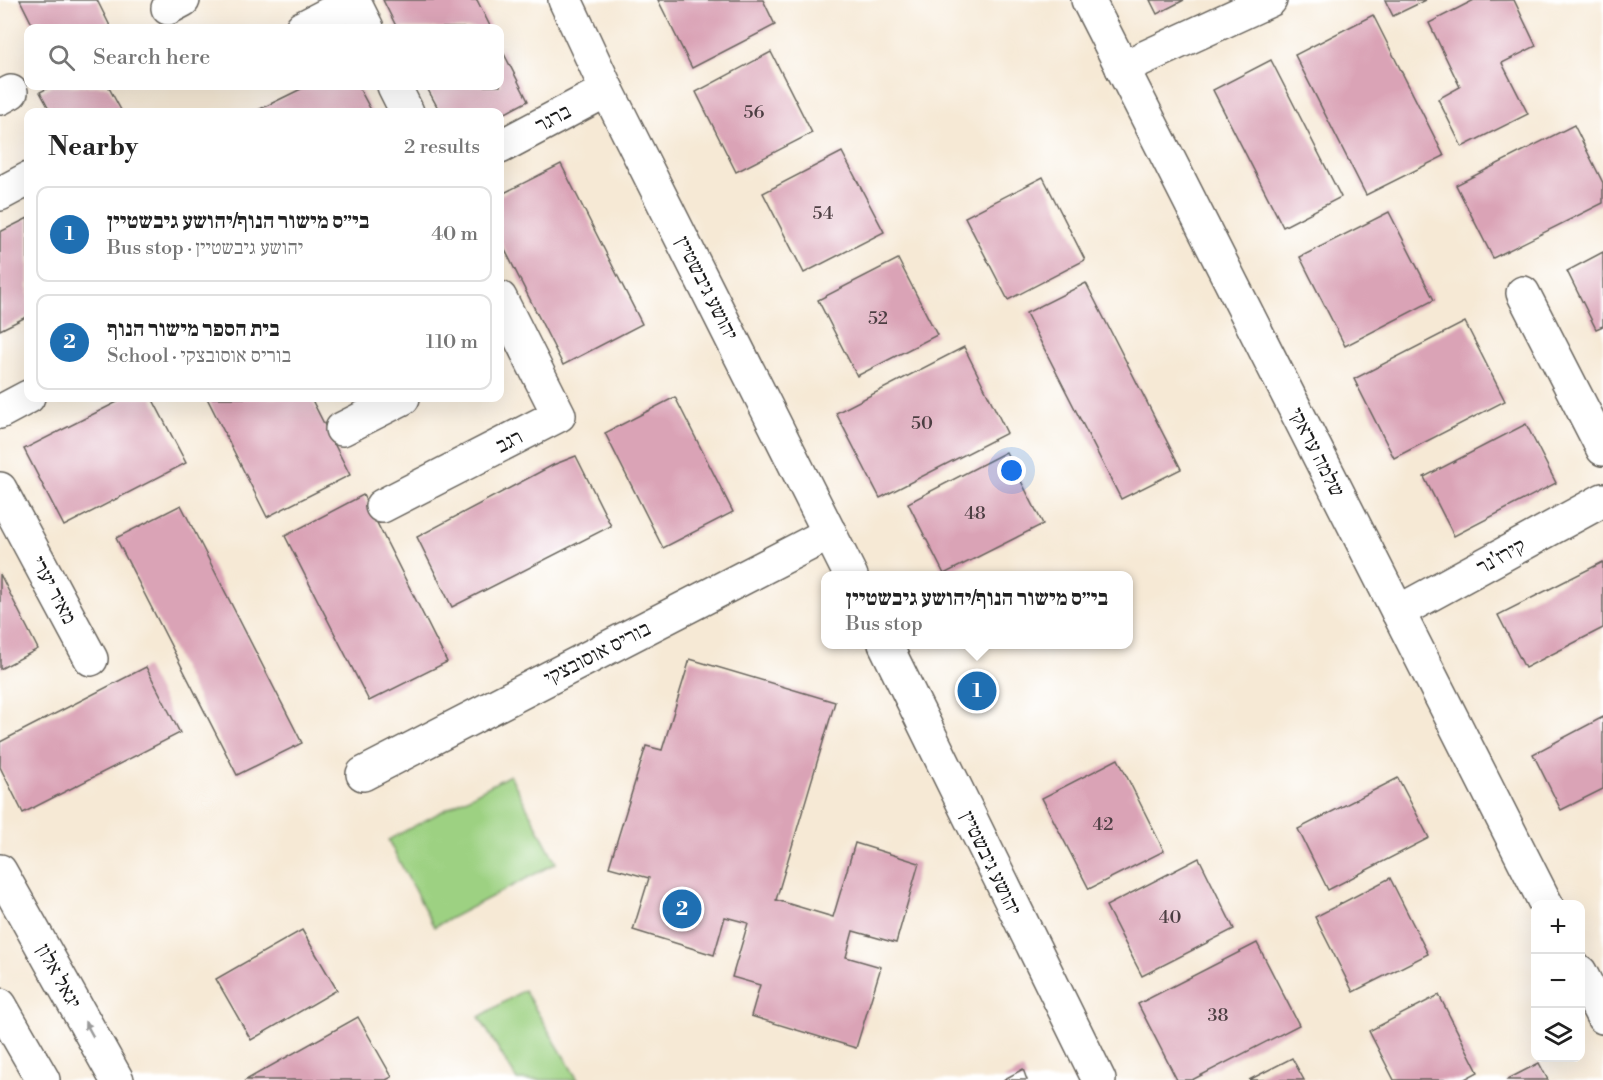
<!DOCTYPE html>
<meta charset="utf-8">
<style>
body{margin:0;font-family:"Libre Bodoni","Frank Ruhl Libre",serif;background:#f6f6f6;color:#222}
.controls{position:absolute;right:18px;bottom:18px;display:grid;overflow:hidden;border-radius:12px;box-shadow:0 6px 24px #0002}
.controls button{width:54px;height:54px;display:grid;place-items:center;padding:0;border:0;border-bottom:2px solid #e0e0e0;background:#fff;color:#222;font:30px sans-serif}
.you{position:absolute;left:1012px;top:471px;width:21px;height:21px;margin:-15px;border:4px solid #fff;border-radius:50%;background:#1a73e8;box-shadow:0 0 0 9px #1a73e833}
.badge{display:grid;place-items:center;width:39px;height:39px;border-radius:50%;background:#1f6fb2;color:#fff;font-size:20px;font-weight:700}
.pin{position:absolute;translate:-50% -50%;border:3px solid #fff;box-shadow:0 2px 6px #0006}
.popup{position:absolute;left:821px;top:571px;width:312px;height:78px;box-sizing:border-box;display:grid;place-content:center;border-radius:12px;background:#fff;filter:drop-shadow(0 2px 4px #0005);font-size:20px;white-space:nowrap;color:#767676}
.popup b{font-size:22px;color:#222}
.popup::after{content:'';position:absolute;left:50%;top:100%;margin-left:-12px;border:12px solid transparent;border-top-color:#fff}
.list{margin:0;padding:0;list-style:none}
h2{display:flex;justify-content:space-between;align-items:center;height:78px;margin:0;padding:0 24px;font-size:26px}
h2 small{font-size:20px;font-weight:400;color:#767676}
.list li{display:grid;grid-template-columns:39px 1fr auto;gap:18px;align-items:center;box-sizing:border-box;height:96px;margin:0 12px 12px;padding:0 12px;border:2px solid #e0e0e0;border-radius:12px}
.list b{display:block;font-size:22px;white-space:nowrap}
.list p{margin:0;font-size:20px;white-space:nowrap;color:#767676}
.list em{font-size:20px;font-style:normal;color:#767676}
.icon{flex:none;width:33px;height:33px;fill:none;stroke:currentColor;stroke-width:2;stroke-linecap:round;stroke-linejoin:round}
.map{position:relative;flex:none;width:1603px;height:1080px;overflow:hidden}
.search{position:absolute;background:#fff;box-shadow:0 6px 24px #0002;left:24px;top:24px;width:480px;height:66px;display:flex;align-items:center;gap:15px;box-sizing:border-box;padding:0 21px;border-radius:12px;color:#767676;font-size:22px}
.panel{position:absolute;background:#fff;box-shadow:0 6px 24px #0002;left:24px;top:108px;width:480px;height:294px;border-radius:12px}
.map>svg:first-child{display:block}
.pitch{fill:#9dd182;stroke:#5c764f;stroke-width:1.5}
.building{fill:#daa3b6}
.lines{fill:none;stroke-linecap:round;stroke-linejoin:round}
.minor-casing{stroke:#68645d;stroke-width:36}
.major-casing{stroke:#68645d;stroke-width:36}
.minor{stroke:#fff;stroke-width:33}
.major{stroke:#fff;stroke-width:33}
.oneway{fill:#999}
.labels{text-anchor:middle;stroke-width:4.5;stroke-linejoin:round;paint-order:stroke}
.number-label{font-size:18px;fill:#4c3e42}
.street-label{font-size:21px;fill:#1c1c1c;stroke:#fff}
</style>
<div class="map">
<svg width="1603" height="1080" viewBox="0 0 1603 1080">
<rect width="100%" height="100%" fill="#fff"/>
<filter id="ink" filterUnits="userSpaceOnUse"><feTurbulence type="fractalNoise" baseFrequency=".0167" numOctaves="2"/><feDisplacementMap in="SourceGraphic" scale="12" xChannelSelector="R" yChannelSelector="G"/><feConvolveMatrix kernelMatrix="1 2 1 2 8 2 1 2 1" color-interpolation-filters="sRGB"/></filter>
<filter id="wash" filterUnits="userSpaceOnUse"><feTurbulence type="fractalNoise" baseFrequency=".008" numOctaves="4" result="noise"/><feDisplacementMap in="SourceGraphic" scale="24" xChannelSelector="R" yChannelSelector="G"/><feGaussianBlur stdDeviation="1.35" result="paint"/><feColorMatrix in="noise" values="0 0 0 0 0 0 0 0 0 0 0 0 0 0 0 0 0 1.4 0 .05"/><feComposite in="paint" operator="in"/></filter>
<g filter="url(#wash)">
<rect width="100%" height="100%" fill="#f6e9d5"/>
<g class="pitch">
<polygon points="510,775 556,863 434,927 388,840"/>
<polygon points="524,990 578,1080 517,1080 479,1017"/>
</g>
<g id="blocks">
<g class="building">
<polygon points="20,0 97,0 111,28 34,28"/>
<polygon points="383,0 477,0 491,28 397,28"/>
<polygon points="658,0 763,0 775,25 692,68"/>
<polygon points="1150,0 1184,0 1157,14"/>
<polygon points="1385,0 1426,0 1393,16"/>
<polygon points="1474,0 1514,0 1536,46 1502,63 1528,114 1462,147 1438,99 1460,87 1429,23"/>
<polygon points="1373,15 1444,156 1366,195 1295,55"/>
<polygon points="500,46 528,101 500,116 500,112 440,112 426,86 500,86"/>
<polygon points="771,52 812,133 736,172 696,92"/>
<polygon points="1271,60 1341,197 1283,227 1213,90"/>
<polygon points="52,86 108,86 122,112 51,112 40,92"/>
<polygon points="307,86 358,86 372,112 254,112"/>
<polygon points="1574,125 1603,183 1603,203 1493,258 1456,185"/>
<polygon points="842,152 884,232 804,273 763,193"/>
<polygon points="561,164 642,324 563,365 500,240 500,195"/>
<polygon points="1043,177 1085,260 1008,300 965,217"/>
<polygon points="1389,212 1434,300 1345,346 1300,257"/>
<polygon points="28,218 28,316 0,330 0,232"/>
<polygon points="1603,252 1603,326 1596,329 1567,271"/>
<polygon points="898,259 937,335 857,376 818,300"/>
<polygon points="1086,283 1181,469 1121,499 1026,313"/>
<polygon points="1465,322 1505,401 1394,458 1354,379"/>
<polygon points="964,347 1007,433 880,498 836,413"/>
<polygon points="675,397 733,512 663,548 605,433"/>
<polygon points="125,398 152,398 186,463 64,526 24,449"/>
<polygon points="207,398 311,398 350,475 267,517"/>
<polygon points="1526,424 1556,483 1454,536 1424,477"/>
<polygon points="1006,452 1043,524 944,574 908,503"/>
<polygon points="576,456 611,526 452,607 417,537 553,465"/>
<polygon points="363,495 447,662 369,701 285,536"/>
<polygon points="181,505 302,743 237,775 116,538"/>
<polygon points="1603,562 1603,628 1525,668 1498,615"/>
<polygon points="0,574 38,649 0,669"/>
<polygon points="690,659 835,702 776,900 833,917 855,843 919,863 896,943 853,931 846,957 881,967 856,1048 751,1016 760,985 732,977 748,923 725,917 714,955 633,930 649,878 609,867 646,746 662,750"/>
<polygon points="146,667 180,733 23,813 0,767 0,742"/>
<polygon points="1603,717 1603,789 1561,810 1533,754"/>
<polygon points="1118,759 1164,851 1089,889 1042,798"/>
<polygon points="1398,778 1429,838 1328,890 1298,829"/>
<polygon points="1199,858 1234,929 1142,976 1106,906"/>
<polygon points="1390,878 1428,954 1353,992 1315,917"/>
<polygon points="302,930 337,990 251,1040 216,979"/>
<polygon points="1257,943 1299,1025 1192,1080 1177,1080 1138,1004"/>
<polygon points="1439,995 1478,1072 1463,1080 1394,1080 1369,1031"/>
<polygon points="358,1017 392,1077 386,1080 246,1080"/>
<polygon points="1292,1058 1304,1080 1249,1080"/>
<polygon points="1539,1063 1548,1080 1506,1080"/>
<polygon points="1023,1069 1027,1080 1003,1080"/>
</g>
</g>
</g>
<g filter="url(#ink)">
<use href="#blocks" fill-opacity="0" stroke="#68645d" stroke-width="1.5"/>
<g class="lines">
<g class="minor-casing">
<g id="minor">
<polyline points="353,0 367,28"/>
<polyline points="565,0 607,90 851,576"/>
<polyline points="1088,0 1546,904"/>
<polyline points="168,8 183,0"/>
<polyline points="302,28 354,1"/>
<polyline points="1122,68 1270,0"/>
<polyline points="394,86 407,112"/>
<polyline points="0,98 11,92"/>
<polyline points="500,147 607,90"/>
<polyline points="0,194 28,179"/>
<polyline points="1523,293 1603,449"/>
<polyline points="0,412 28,397"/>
<polyline points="342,429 403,398"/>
<polyline points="0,489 91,659"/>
<polyline points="382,506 559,415 500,298"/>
<polyline points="1398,612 1603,500"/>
<polyline points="885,644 1099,1080"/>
<polyline points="363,774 830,533"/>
<polyline points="1580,972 1603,1017"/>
</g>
</g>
<g class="major-casing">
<g id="major">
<polyline points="0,871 117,1080"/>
<polyline points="0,1005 43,1080"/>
</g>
</g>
<use href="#minor" class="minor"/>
<use href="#major" class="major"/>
</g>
<defs><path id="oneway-solid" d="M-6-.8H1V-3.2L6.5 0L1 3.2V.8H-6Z" transform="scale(1.5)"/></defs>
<use class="oneway" href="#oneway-solid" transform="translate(89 1029) rotate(-119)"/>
</g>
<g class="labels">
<g class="number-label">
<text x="754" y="118">56</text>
<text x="823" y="219">54</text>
<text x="878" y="324">52</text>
<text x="922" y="429">50</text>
<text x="975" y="519">48</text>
<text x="1103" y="830">42</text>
<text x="1170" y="923">40</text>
<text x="1218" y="1021">38</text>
</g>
<g class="street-label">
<text transform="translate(553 118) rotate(-28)" y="7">ברגר</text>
<text transform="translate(707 288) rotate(63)" y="7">יהושע גיבשטיין</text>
<text transform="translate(509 441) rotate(-27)" y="7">רגב</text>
<text transform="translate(1317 452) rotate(63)" y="7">שלמה עראקי</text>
<text transform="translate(1501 556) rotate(-29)" y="7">קירז'נר</text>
<text transform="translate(54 590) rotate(62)" y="7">מאיר יערי</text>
<text transform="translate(597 653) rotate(-27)" y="7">בוריס אוסובצקי</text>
<text transform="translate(991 863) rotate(64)" y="7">יהושע גיבשטיין</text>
<text transform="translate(59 976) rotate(61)" y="7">יגאל אלון</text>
</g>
</g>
</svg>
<div class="controls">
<button>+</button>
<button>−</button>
<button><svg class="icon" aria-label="layers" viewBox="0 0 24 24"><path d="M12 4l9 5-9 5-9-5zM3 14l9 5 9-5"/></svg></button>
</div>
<div class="you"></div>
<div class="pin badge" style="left:977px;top:691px">1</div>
<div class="popup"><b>בי״ס מישור הנוף/יהושע גיבשטיין</b>Bus stop</div>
<div class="pin badge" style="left:682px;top:909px">2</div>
<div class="search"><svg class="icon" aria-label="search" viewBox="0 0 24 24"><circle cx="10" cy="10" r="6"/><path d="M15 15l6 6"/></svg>Search here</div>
<section class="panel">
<h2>Nearby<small>2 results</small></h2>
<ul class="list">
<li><span class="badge">1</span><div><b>בי״ס מישור הנוף/יהושע גיבשטיין</b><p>Bus stop · יהושע גיבשטיין</p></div><em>40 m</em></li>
<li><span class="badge">2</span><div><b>בית הספר מישור הנוף</b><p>School · בוריס אוסובצקי</p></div><em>110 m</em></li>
</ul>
</section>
</div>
